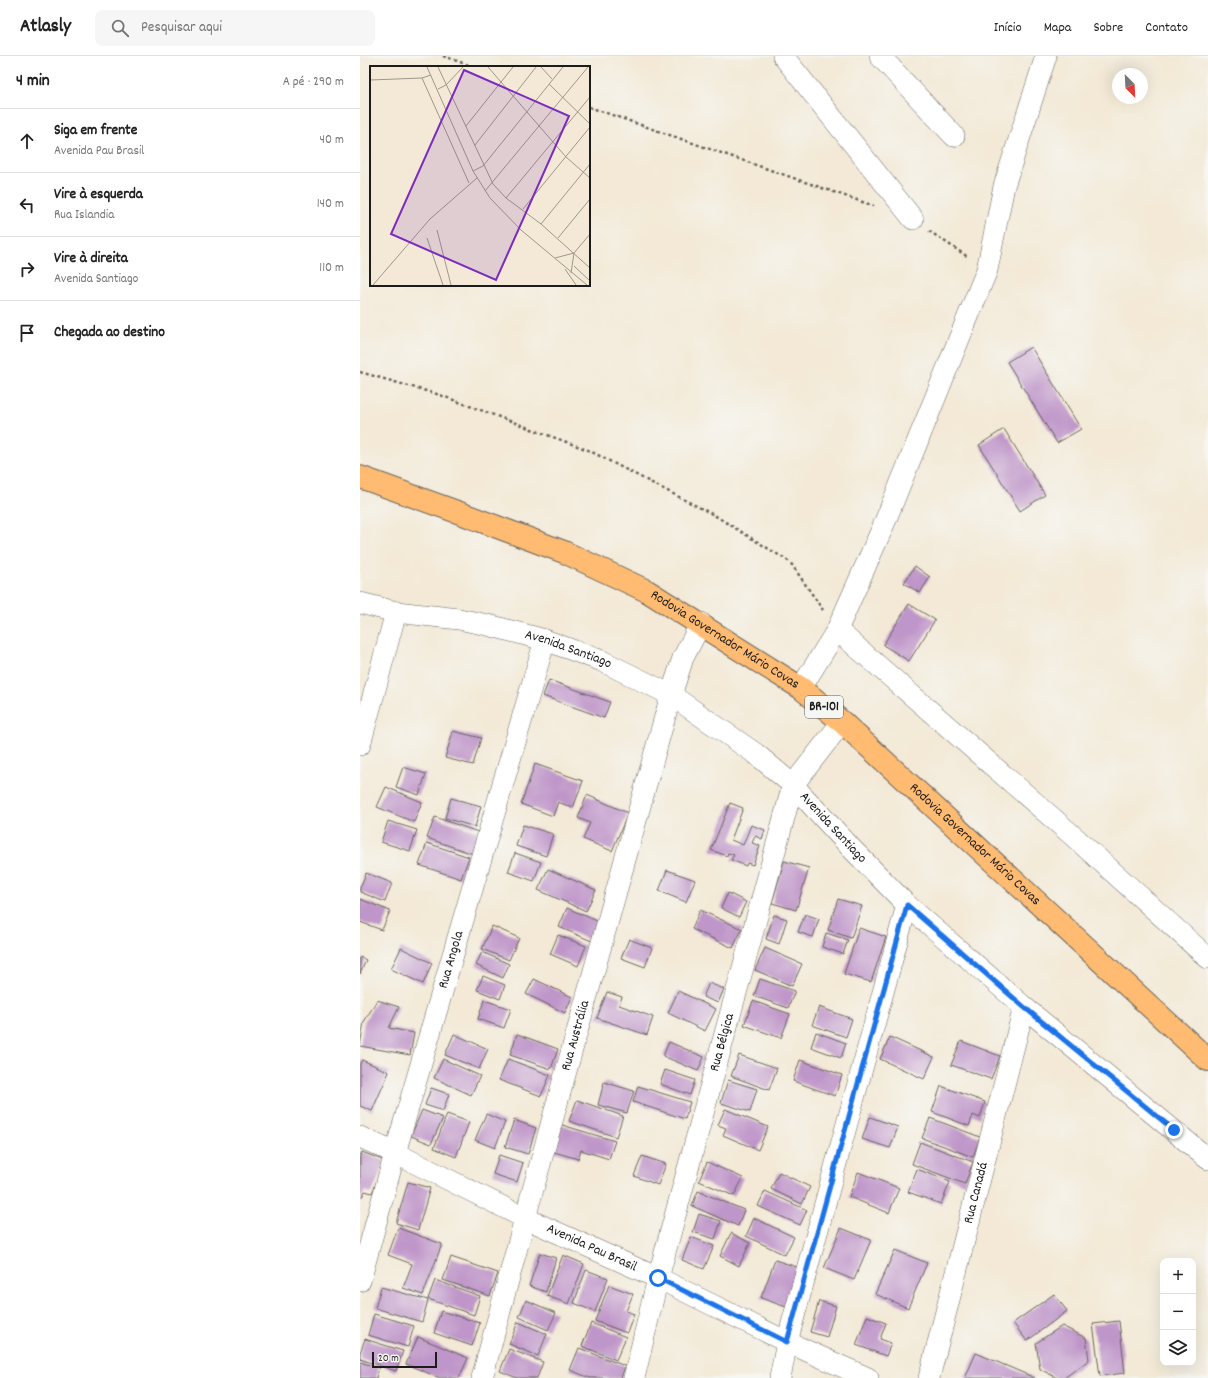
<!DOCTYPE html>
<html lang="pt">
<meta charset="utf-8">
<style>
body{margin:0;font-family:Dekko,sans-serif;background:#f6f6f6;color:#222}
.controls{position:absolute;right:12px;bottom:12px;display:grid;overflow:hidden;border-radius:8px;box-shadow:0 4px 16px #0002}
.controls button{width:36px;height:36px;display:grid;place-items:center;padding:0;border:0;border-bottom:1px solid #e0e0e0;background:#fff;color:#222;font:20px sans-serif}
.compass{position:absolute;left:752px;top:12px;width:36px;height:36px;border-radius:50%;background:#fff;box-shadow:0 4px 16px #0002;rotate:156deg}
.scale{position:absolute;left:12px;bottom:10px;width:65px;box-sizing:border-box;padding-left:4px;border:2px solid #1c1c1c;border-top:0;font-size:11px;line-height:14px;white-space:nowrap;color:#1c1c1c;-webkit-text-stroke:3px #f6f6f2;paint-order:stroke}
.stop{position:absolute;width:12px;height:12px;margin:-9px;border:3px solid #1a73e8;border-radius:50%;background:#fff}
.stop.end{background:#1a73e8;border-color:#fff;box-shadow:0 1px 4px #0008}
.list{margin:0;padding:0;list-style:none}
h2{display:flex;justify-content:space-between;align-items:center;height:52px;margin:0;padding:0 16px;font-size:17px}
h2 small{font-size:13px;font-weight:400;color:#767676}
.list li{display:grid;grid-template-columns:26px 1fr auto;gap:12px;align-items:center;box-sizing:border-box;height:64px;padding:0 16px;border-top:1px solid #e0e0e0}
.list b{display:block;font-size:15px;white-space:nowrap}
.list p{margin:0;font-size:13px;white-space:nowrap;color:#767676}
.list em{font-size:13px;font-style:normal;color:#767676}
.icon{flex:none;width:22px;height:22px;fill:none;stroke:currentColor;stroke-width:2;stroke-linecap:round;stroke-linejoin:round}
.map{position:relative;flex:none;width:848px;height:1322px;overflow:hidden}
header{display:flex;align-items:center;gap:24px;box-sizing:border-box;height:56px;padding:0 20px;background:#fff;border-bottom:1px solid #e0e0e0}
header strong{font-size:19px}
nav{display:flex;gap:22px;margin-inline-start:auto;font-size:14px}
.search{width:280px;height:36px;background:#f6f6f6;display:flex;align-items:center;gap:10px;box-sizing:border-box;padding:0 14px;border-radius:8px;color:#767676;font-size:15px}
main{display:flex}
aside{flex:1;background:#fff}
.map>svg:first-child{display:block}
</style>
<header>
<strong>Atlasly</strong>
<div class="search"><svg class="icon" aria-label="search" viewBox="0 0 24 24"><circle cx="10" cy="10" r="6"/><path d="M15 15l6 6"/></svg>Pesquisar aqui</div>
<nav><a>Início</a><a>Mapa</a><a>Sobre</a><a>Contato</a></nav>
</header>
<main>
<aside>
<h2>4 min<small>A pé · 290 m</small></h2>
<ul class="list">
<li><svg class="icon" aria-label="ahead" viewBox="0 0 24 24"><path d="M12 20V5M6 11l6-6 6 6"/></svg><div><b>Siga em frente</b><p>Avenida Pau Brasil</p></div><em>40 m</em></li>
<li><svg class="icon" aria-label="left" viewBox="0 0 24 24"><path d="M17 20v-9H6M10 6l-5 5 5 5"/></svg><div><b>Vire à esquerda</b><p>Rua Islandia</p></div><em>140 m</em></li>
<li><svg class="icon" aria-label="right" viewBox="0 0 24 24"><path d="M7 20v-9h11M14 6l5 5-5 5"/></svg><div><b>Vire à direita</b><p>Avenida Santiago</p></div><em>110 m</em></li>
<li><svg class="icon" aria-label="arrive" viewBox="0 0 24 24"><path d="M6 21V4h12l-3 4 3 4H6"/></svg><div><b>Chegada ao destino</b></div></li>
</ul>
</aside>
<div class="map">
<svg width="848" height="1322" viewBox="0 0 848 1322">
<rect width="100%" height="100%" fill="#f6f6f2"/>
<filter id="ink" filterUnits="userSpaceOnUse"><feTurbulence type="fractalNoise" baseFrequency=".025" numOctaves="2"/><feDisplacementMap in="SourceGraphic" scale="8" xChannelSelector="R" yChannelSelector="G"/><feConvolveMatrix kernelMatrix="1 2 1 2 8 2 1 2 1" color-interpolation-filters="sRGB"/></filter>
<filter id="wash" filterUnits="userSpaceOnUse"><feTurbulence type="fractalNoise" baseFrequency=".012" numOctaves="4" result="noise"/><feDisplacementMap in="SourceGraphic" scale="16" xChannelSelector="R" yChannelSelector="G"/><feGaussianBlur stdDeviation="0.9" result="paint"/><feColorMatrix in="noise" values="0 0 0 0 0 0 0 0 0 0 0 0 0 0 0 0 0 1.4 0 .05"/><feComposite in="paint" operator="in"/></filter>
<g filter="url(#wash)">
<rect width="100%" height="100%" fill="#f3e9d6"/>
<g id="blocks">
<g fill="#bf96c9">
<polygon points="671,291 721,373 697,387 647,306"/>
<polygon points="644,373 685,439 660,455 619,389"/>
<polygon points="555,510 570,521 560,537 544,527"/>
<polygon points="549,548 575,564 549,605 523,589"/>
<polygon points="189,624 250,646 244,662 183,640"/>
<polygon points="93,675 121,682 113,709 85,702"/>
<polygon points="175,708 223,725 213,752 198,746 193,760 161,748"/>
<polygon points="43,711 66,718 59,739 36,731"/>
<polygon points="26,731 62,746 54,766 17,751"/>
<polygon points="227,739 268,757 252,795 223,783 230,767 218,762"/>
<polygon points="91,742 121,750 115,771 85,762"/>
<polygon points="370,747 383,752 371,784 383,789 391,769 405,774 402,783 395,780 392,787 400,790 393,809 387,807 386,810 371,804 374,799 368,797 367,800 351,794"/>
<polygon points="75,761 124,778 116,799 67,782"/>
<polygon points="28,765 57,774 50,795 21,786"/>
<polygon points="163,769 193,778 186,800 156,790"/>
<polygon points="67,787 109,801 101,823 59,809"/>
<polygon points="155,797 181,806 174,825 148,816"/>
<polygon points="424,805 449,812 436,854 412,847"/>
<polygon points="188,813 236,834 226,855 178,834"/>
<polygon points="307,814 335,824 326,846 299,835"/>
<polygon points="6,817 32,827 25,846 0,836 0,832"/>
<polygon points="368,837 386,846 379,861 361,852"/>
<polygon points="0,843 30,855 22,874 0,866"/>
<polygon points="478,843 502,850 491,882 468,874"/>
<polygon points="207,852 242,867 234,886 199,871"/>
<polygon points="340,854 382,873 373,892 332,873"/>
<polygon points="445,858 459,863 453,881 438,876"/>
<polygon points="414,859 427,863 419,888 406,883"/>
<polygon points="132,870 159,882 149,904 122,893"/>
<polygon points="499,872 526,881 511,926 484,918"/>
<polygon points="466,877 488,884 483,898 462,891"/>
<polygon points="198,879 226,890 218,910 190,898"/>
<polygon points="269,883 292,892 285,911 261,902"/>
<polygon points="41,892 72,907 63,928 31,913"/>
<polygon points="405,892 442,908 432,930 395,914"/>
<polygon points="122,896 149,908 143,922 116,909"/>
<polygon points="0,901 6,904 0,918"/>
<polygon points="123,920 145,929 140,943 117,934"/>
<polygon points="174,923 212,941 205,957 166,938"/>
<polygon points="400,923 435,935 428,952 394,940"/>
<polygon points="349,927 364,933 358,947 343,941"/>
<polygon points="318,935 356,953 345,975 308,957"/>
<polygon points="247,936 262,941 259,949 293,961 287,979 237,962"/>
<polygon points="17,944 39,951 29,972 54,977 50,999 0,990 4,966"/>
<polygon points="124,944 151,953 144,972 118,963"/>
<polygon points="393,945 430,958 421,982 384,969"/>
<polygon points="459,951 492,963 486,981 452,969"/>
<polygon points="456,976 486,987 481,1002 451,991"/>
<polygon points="94,978 128,993 119,1013 85,999"/>
<polygon points="157,978 198,993 191,1013 150,999"/>
<polygon points="530,981 574,1001 564,1023 520,1003"/>
<polygon points="601,985 640,1000 631,1023 591,1009"/>
<polygon points="309,986 344,1001 338,1015 303,1000"/>
<polygon points="379,999 417,1012 409,1034 371,1020"/>
<polygon points="83,1003 120,1020 111,1039 74,1022"/>
<polygon points="148,1003 190,1019 181,1040 139,1024"/>
<polygon points="2,1004 29,1016 12,1055 0,1050 0,1008"/>
<polygon points="440,1004 482,1019 475,1040 433,1025"/>
<polygon points="305,1014 335,1024 330,1039 300,1028"/>
<polygon points="368,1024 397,1033 390,1056 361,1047"/>
<polygon points="244,1026 274,1035 267,1057 238,1049"/>
<polygon points="278,1030 330,1046 325,1063 273,1046"/>
<polygon points="581,1030 625,1046 620,1062 613,1059 609,1070 572,1056"/>
<polygon points="71,1032 89,1038 83,1055 65,1049"/>
<polygon points="217,1044 263,1060 256,1081 209,1065"/>
<polygon points="365,1053 408,1071 398,1094 363,1079 366,1072 358,1069"/>
<polygon points="62,1054 83,1062 71,1088 51,1080"/>
<polygon points="87,1058 109,1066 96,1101 74,1092"/>
<polygon points="126,1058 145,1066 135,1092 115,1084"/>
<polygon points="510,1061 538,1071 530,1092 502,1083"/>
<polygon points="570,1062 620,1081 613,1101 562,1082"/>
<polygon points="154,1064 176,1072 168,1098 145,1091"/>
<polygon points="199,1068 255,1085 249,1103 221,1094 218,1103 191,1095"/>
<polygon points="560,1086 613,1106 605,1128 552,1108"/>
<polygon points="2,1096 25,1105 12,1137 5,1135 2,1141 0,1140 0,1100"/>
<polygon points="139,1099 163,1107 157,1126 133,1118"/>
<polygon points="282,1100 306,1108 298,1129 274,1120"/>
<polygon points="347,1106 383,1122 374,1140 339,1125"/>
<polygon points="557,1113 590,1126 581,1148 548,1136"/>
<polygon points="419,1116 450,1131 442,1148 411,1133"/>
<polygon points="498,1116 539,1132 529,1157 489,1141"/>
<polygon points="48,1126 70,1132 58,1174 36,1167"/>
<polygon points="338,1135 384,1154 378,1170 332,1150"/>
<polygon points="405,1135 447,1154 440,1169 398,1150"/>
<polygon points="339,1158 361,1165 355,1183 333,1176"/>
<polygon points="394,1162 434,1181 425,1199 386,1180"/>
<polygon points="38,1172 82,1188 63,1239 43,1232 52,1208 28,1199"/>
<polygon points="481,1172 511,1184 494,1224 464,1212"/>
<polygon points="371,1177 390,1187 379,1210 360,1200"/>
<polygon points="331,1181 354,1190 344,1213 322,1204"/>
<polygon points="535,1194 567,1207 548,1252 515,1238"/>
<polygon points="180,1197 196,1202 186,1236 169,1230"/>
<polygon points="203,1199 224,1208 209,1248 187,1240"/>
<polygon points="91,1201 138,1217 130,1240 83,1224"/>
<polygon points="415,1204 440,1212 426,1251 401,1242"/>
<polygon points="226,1214 248,1222 235,1256 214,1247"/>
<polygon points="75,1224 120,1240 114,1259 68,1243"/>
<polygon points="249,1229 273,1238 266,1255 274,1258 267,1277 235,1265"/>
<polygon points="21,1231 68,1244 62,1266 15,1252"/>
<polygon points="694,1238 707,1255 667,1285 653,1267"/>
<polygon points="166,1244 196,1257 188,1274 159,1261"/>
<polygon points="459,1245 476,1250 467,1281 450,1276"/>
<polygon points="81,1255 120,1267 112,1290 74,1277"/>
<polygon points="14,1258 54,1270 48,1291 8,1279"/>
<polygon points="507,1260 526,1267 520,1283 531,1287 526,1300 496,1289"/>
<polygon points="759,1265 765,1317 740,1320 733,1268"/>
<polygon points="158,1266 187,1278 178,1300 149,1288"/>
<polygon points="231,1267 266,1281 256,1304 222,1290"/>
<polygon points="702,1270 726,1282 729,1304 704,1322 697,1322 680,1313 676,1287"/>
<polygon points="58,1281 108,1302 99,1322 80,1322 46,1308"/>
<polygon points="5,1283 43,1295 36,1315 0,1303 0,1297"/>
<polygon points="219,1292 265,1310 261,1322 230,1322 210,1314"/>
<polygon points="149,1293 183,1306 177,1322 157,1322 140,1315"/>
<polygon points="616,1297 675,1322 605,1322"/>
<polygon points="0,1306 19,1312 16,1322 0,1322"/>
</g>
</g>
</g>
<g filter="url(#ink)">
<use href="#blocks" fill-opacity="0" stroke="#67645d" stroke-width="1"/>
<g fill="none" stroke-linecap="round" stroke-linejoin="round">
<defs>
<g id="minor">
<polyline points="423,0 553,163"/>
<polyline points="520,0 594,80"/>
<path id="s1" d="M0 547 36 556 99 563 132 570 185 584 242 605 311 639 396 698 433 729 493 794 547 849 664 951 848 1103"/>
<polyline points="477,574 712,779 848,902"/>
<polyline points="441,632 477,574 522,473 627,214 644,130 686,0"/>
<polyline points="0,689 36,556"/>
<path id="s2" d="M0 1081 35 1097 165 1162 298 1222 427 1286 508 1322"/>
<path id="s3" d="M0 1225 35 1097 185 584"/>
<path id="s4" d="M122 1322 165 1162 311 639 323 602 341 567"/>
<path id="s5" d="M274 1322 298 1222 433 729 482 666"/>
<polyline points="420,1322 427,1286 547,849"/>
<path id="s6" d="M569 1322 664 951"/>
</g>
<g id="highway">
<path id="s7" d="M0 421 100 457 204 496 287 535 417 617 441 632 482 666 848 1004"/>
</g>
</defs>
<use href="#minor" stroke="#67645d" stroke-width="22"/>
<use href="#highway" stroke="#67645d" stroke-width="24"/>
<g stroke="#67645d" stroke-width="2.5" stroke-dasharray="3 3" stroke-linecap="butt">
<polyline points="83,0 114,11"/>
<polyline points="229,51 514,150"/>
<polyline points="569,175 608,201"/>
<polyline points="0,316 80,339 228,394 354,459 430,506 463,554"/>
</g>
<use href="#minor" stroke="#fff" stroke-width="21"/>
<use href="#highway" stroke="#febb71" stroke-width="22"/>
</g>
</g>
<g fill="none" stroke-linecap="round" stroke-linejoin="round" filter="url(#ink)">
<polyline stroke="#1a73e8" stroke-width="5" points="298,1222 427,1286 547,849 664,951 814,1074"/>
</g>
<g text-anchor="middle" dominant-baseline="central" stroke-width="3" stroke-linejoin="round" paint-order="stroke">
<rect fill="#f6f6f2" stroke="#5d5d5c" stroke-width="1" x="445" y="640" width="38" height="22" rx="3"/>
<g font-size="13" font-weight="bold" fill="#1c1c1c">
<text x="464" y="651">BR-101</text>
</g>
<g font-size="14" fill="#1c1c1c" stroke="#f6f6f2">
<text stroke="none"><textPath href="#s7" startOffset="401">Rodovia Governador Mário Covas</textPath></text>
<text stroke="none"><textPath href="#s1" startOffset="214">Avenida Santiago</textPath></text>
<text stroke="none"><textPath href="#s1" startOffset="537">Avenida Santiago</textPath></text>
<text stroke="none"><textPath href="#s7" startOffset="725">Rodovia Governador Mário Covas</textPath></text>
<text stroke="none"><textPath href="#s3" startOffset="334">Rua Angola</textPath></text>
<text stroke="none"><textPath href="#s4" startOffset="355">Rua Austrália</textPath></text>
<text stroke="none"><textPath href="#s5" startOffset="347">Rua Bélgica</textPath></text>
<text stroke="none"><textPath href="#s6" startOffset="191">Rua Canadá</textPath></text>
<text stroke="none"><textPath href="#s2" startOffset="257">Avenida Pau Brasil</textPath></text>
</g>
</g>
<g transform="translate(10 10)">
<rect width="220" height="220" fill="#f3e9d6"/>
<path fill="none" stroke="#9d978c" stroke-width="1" d="M57 1 103 105 120 132 151 164 217 219M68 1 123 118 136 132 171 158 220 202M118 1 196 91 220 112M171 1 182 13M52 12 99 117M0 14 52 12 61 9M179 18 220 58M68 23 76 19 93 1M96 60 143 1M105 79 166 1M103 105 113 100 193 1M115 125 218 1M136 132 220 31M153 143 220 61M171 158 220 98M67 164 81 219M57 172 73 219M188 172 220 133M204 187 220 168M185 192 204 187M204 200 220 215M195 203 206 219M201 207 204 187M3 219 60 153 107 112"/>
<path fill="#7b2cbf" fill-opacity="0.15" stroke="#7b2cbf" stroke-width="2" d="M94 4 199 50 126 214 21 168Z"/>
<rect width="220" height="220" fill="none" stroke="#1c1c1c" stroke-width="2"/>
</g>
</svg>
<div class="controls">
<button>+</button>
<button>−</button>
<button><svg class="icon" aria-label="layers" viewBox="0 0 24 24"><path d="M12 4l9 5-9 5-9-5zM3 14l9 5 9-5"/></svg></button>
</div>
<svg class="compass" viewBox="-18 -18 36 36"><path d="M0-13l5 13h-10z" fill="#e53935"/><path d="M0 13l5-13h-10z" fill="#767676"/></svg>
<div class="scale">20 m</div>
<div class="stop" style="left:298px;top:1222px"></div>
<div class="stop end" style="left:814px;top:1074px"></div>
</div>
</main>
